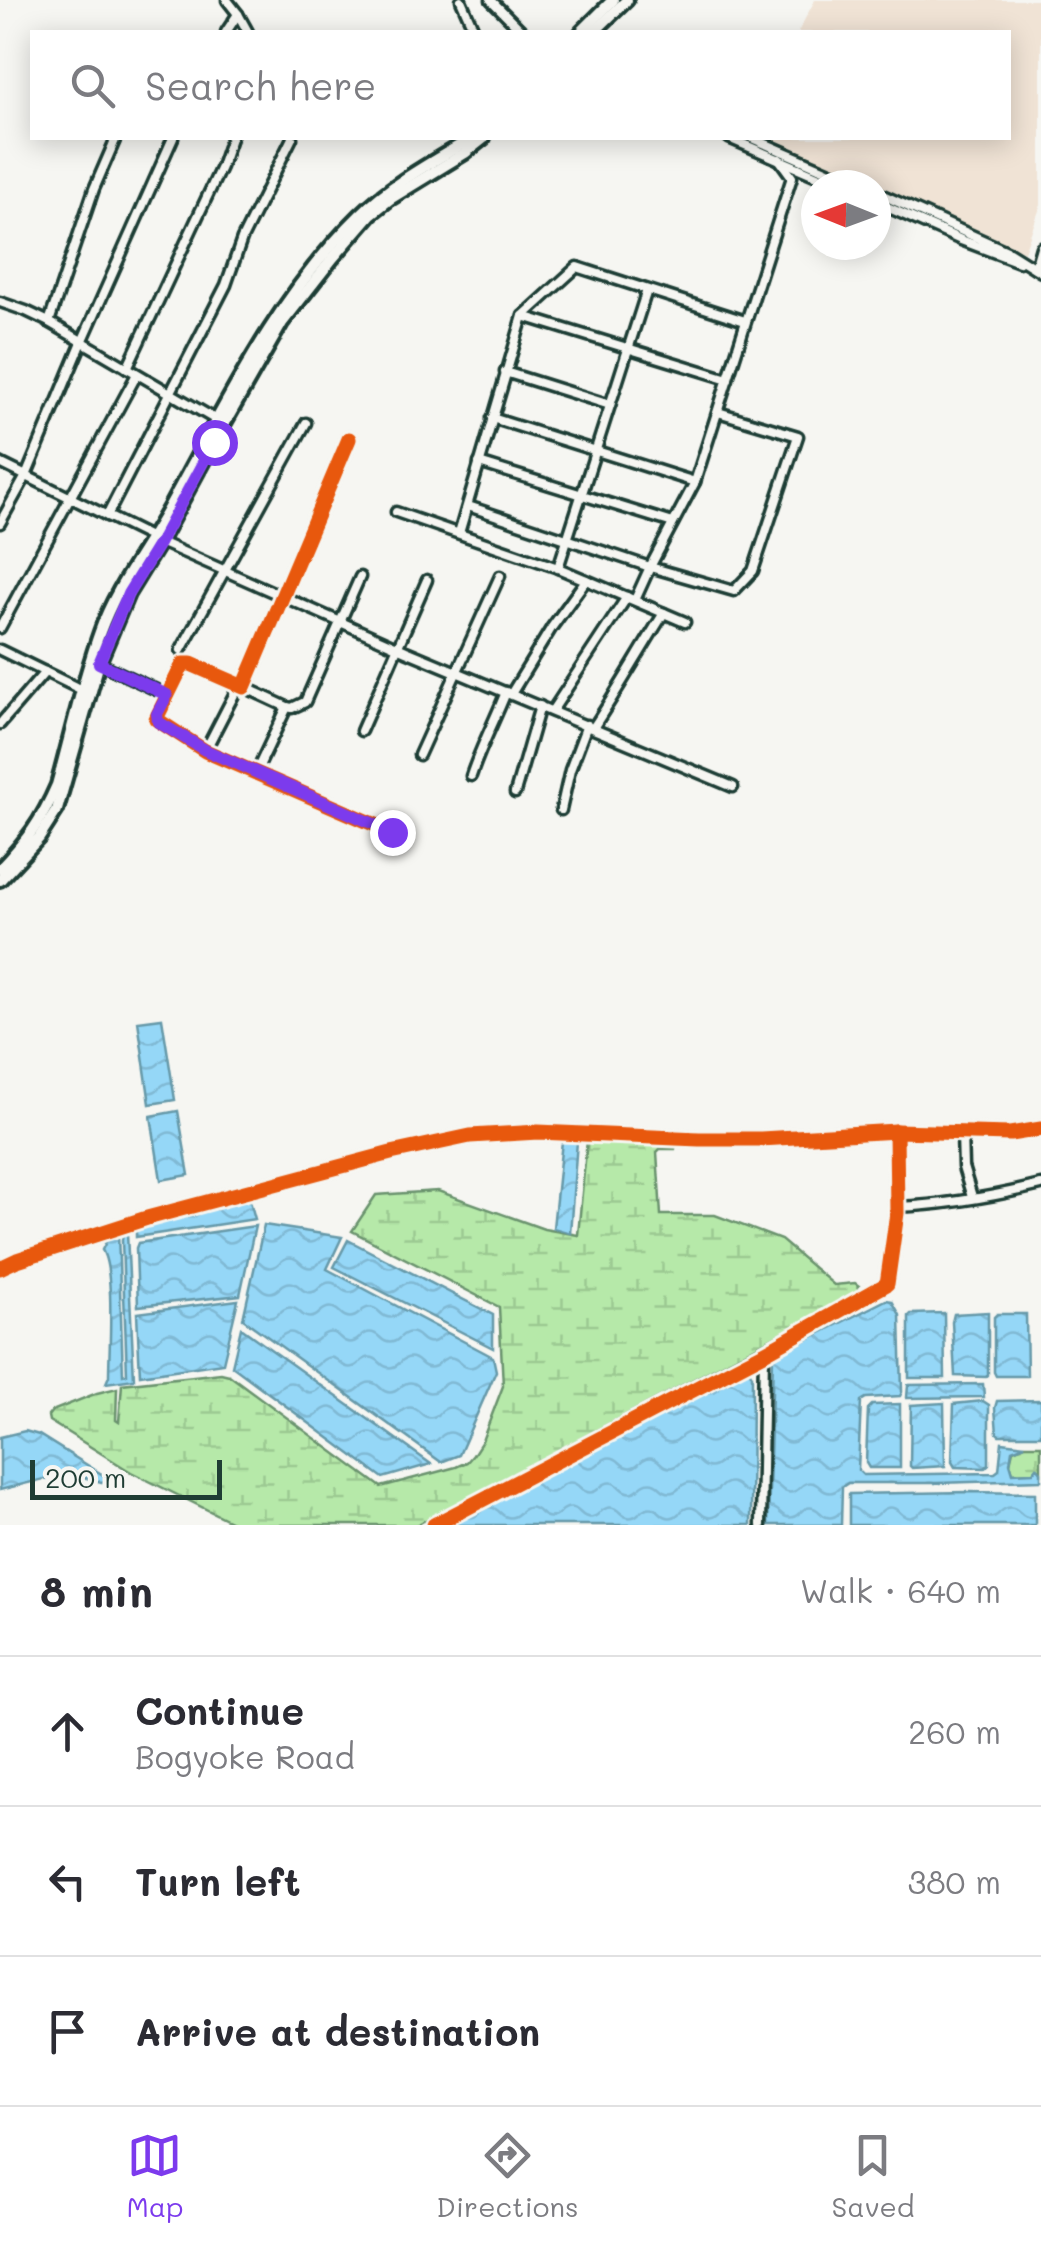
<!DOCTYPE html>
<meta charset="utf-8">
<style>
body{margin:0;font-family:Mali,sans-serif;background:#f7f7f7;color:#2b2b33}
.compass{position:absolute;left:801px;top:170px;width:90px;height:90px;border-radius:50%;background:#fff;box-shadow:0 5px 25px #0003;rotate:271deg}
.scale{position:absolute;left:30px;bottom:25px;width:192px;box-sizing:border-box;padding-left:10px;border:5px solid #1f3d34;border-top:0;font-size:28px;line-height:35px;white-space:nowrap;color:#1f3d34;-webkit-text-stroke:8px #f6f6f2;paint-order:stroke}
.stop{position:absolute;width:30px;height:30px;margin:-22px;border:8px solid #7c3aed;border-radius:50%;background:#fff}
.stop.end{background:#7c3aed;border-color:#fff;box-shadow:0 2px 10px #0008}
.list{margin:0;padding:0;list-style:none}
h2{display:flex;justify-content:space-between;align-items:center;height:130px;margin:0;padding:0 40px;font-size:42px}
h2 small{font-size:32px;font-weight:400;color:#7c7c81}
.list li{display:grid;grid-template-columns:65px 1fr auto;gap:30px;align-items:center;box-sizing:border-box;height:150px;padding:0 40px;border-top:2px solid #e1e1e2}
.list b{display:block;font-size:38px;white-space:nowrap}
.list p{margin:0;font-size:32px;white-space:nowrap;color:#7c7c81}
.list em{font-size:32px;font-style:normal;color:#7c7c81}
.icon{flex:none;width:55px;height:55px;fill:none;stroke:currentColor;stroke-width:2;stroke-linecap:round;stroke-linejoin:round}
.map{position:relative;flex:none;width:1041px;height:1525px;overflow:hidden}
.search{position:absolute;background:#fff;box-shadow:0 5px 25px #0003;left:30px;right:30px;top:30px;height:110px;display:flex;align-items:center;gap:25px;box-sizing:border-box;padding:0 35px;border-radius:0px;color:#7c7c81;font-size:38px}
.sheet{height:580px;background:#fff}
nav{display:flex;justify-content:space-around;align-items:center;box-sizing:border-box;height:140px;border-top:2px solid #e1e1e2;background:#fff;font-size:28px;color:#7c7c81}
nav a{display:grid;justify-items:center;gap:5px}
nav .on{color:#7c3aed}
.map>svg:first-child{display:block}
</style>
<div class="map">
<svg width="1041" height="1525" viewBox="0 0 1041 1525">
<defs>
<pattern id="wetland-marsh" width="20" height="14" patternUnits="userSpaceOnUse" patternTransform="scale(2.5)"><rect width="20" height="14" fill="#b6e9a9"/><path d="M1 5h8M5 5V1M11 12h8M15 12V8" fill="none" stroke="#9cc992"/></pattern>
<pattern id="water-waves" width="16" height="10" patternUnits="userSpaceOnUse" patternTransform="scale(2.5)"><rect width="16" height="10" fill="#95d7f7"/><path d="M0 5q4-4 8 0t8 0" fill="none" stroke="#80b9d4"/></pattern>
</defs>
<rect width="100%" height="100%" fill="#f6f6f2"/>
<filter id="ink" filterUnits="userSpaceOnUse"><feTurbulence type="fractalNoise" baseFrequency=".01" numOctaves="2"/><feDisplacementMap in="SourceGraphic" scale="20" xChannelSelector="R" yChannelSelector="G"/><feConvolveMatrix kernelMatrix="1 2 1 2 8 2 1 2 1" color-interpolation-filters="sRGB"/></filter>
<g filter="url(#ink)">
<polygon fill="#f0e3d5" points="815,0 1041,0 1041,205 1024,252 766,138 1008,138 1008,32 798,32"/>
<g fill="url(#wetland-marsh)" stroke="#6a936e" stroke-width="2.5">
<polygon points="587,1140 676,1144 675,1149 660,1149 657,1152 661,1215 715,1215 781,1240 834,1285 855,1283 859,1286 857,1293 416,1525 238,1525 131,1472 49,1421 48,1416 52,1411 97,1393 117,1388 116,1420 119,1422 122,1384 221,1373 229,1375 381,1487 456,1467 467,1462 473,1455 482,1441 503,1386 499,1307 352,1231 376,1195 438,1191 544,1229 578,1235"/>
<polygon points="1025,1445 1041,1445 1041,1472 1037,1468 1034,1472 1013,1473 1010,1463 1013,1450"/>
</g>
<g fill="url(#water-waves)" stroke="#6699a9" stroke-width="2.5">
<polygon points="162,1018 175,1100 150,1104 138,1021"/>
<polygon points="178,1111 189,1175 161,1180 151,1116"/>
<polygon points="562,1141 577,1141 570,1233 553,1228"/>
<polygon points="243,1201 250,1201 255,1219 136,1237 136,1228 172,1218 173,1214 177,1216"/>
<polygon points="264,1225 342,1237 327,1269 493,1357 496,1371 459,1455 441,1462 243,1319"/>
<polygon points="255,1226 240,1295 138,1306 136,1248 138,1243"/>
<path d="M118 1233 123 1375 127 1374 122 1240 123 1234 127 1233 134 1379 106 1383 109 1376C109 1348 115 1271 102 1250L109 1236Z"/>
<polygon points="348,1240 493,1315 493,1348 334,1267"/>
<polygon points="238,1300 223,1363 140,1375 137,1313"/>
<polygon points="886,1300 892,1301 900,1315 902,1392 900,1396 866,1398 861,1401 858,1470 863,1475 995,1473 999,1470 1002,1442 1025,1445 1012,1450 1010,1463 1013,1473 1033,1472 1037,1467 1041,1472 1041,1480 937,1483 848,1483 842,1487 841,1525 768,1525 773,1357"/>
<polygon points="988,1312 988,1375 986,1377 955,1376 952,1322 954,1314"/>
<polygon points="944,1313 945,1378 909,1378 909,1316 911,1314"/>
<polygon points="997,1314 1026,1314 1027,1376 996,1376 994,1372 994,1317"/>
<polygon points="241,1328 431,1464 383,1478 232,1366"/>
<polygon points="744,1370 749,1370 752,1375 751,1525 440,1525"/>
<polygon points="983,1384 984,1397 907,1398 908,1385"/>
<polygon points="1041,1400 1041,1435 999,1435 997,1433 995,1408 997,1401"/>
<polygon points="983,1401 989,1405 989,1464 985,1468 955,1467 952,1462 954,1404"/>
<polygon points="944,1403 945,1466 912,1468 910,1466 911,1405"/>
<polygon points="900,1404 900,1468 869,1468 866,1463 868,1409 872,1405"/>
<polygon points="25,1431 39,1435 124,1488 68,1473 0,1490 0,1437"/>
<polygon points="969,1492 1035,1493 1035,1525 849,1525 849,1494"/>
</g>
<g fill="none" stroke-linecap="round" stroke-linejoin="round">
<defs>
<g id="minor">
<polyline points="227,0 238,14 248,32"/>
<polyline points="461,0 475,32"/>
<polyline points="491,0 523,32"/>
<polyline points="226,32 238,14"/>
<polyline points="116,138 94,189 49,322 218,421"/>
<polyline points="729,138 838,185"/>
<polyline points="752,138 860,185"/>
<polyline points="876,192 1009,252 1041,272"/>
<polyline points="876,202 961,240 1019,262"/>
<polyline points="1035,268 1041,247"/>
<polyline points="0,302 26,311 49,322"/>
<polyline points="523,316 728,379"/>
<polyline points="127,368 221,167 231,138"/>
<polyline points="505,372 610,405"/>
<polyline points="492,418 695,482"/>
<polyline points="349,439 244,687 191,664 183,664 156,719 205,751 392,832"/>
<polyline points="0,463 152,538"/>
<polyline points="479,463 673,523"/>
<polyline points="468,506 650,567 734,591 753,571 798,436 718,412"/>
<polyline points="396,512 558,568 685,622"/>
<polyline points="107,516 226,285 242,239 292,138"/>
<polyline points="0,523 26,476 82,342 173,138"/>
<polyline points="459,533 523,316 577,267 745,321"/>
<polyline points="160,542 406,651 733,787"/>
<polyline points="558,568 647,290"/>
<polyline points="635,600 650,567 695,482 792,177 779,159"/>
<polyline points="0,628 137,374"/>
<polyline points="0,650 86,692"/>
<polyline points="181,650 306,423"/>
<polyline points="99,663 167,695"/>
<polyline points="244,687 287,707 292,708 305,702 360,577"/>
<polyline points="511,694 552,627 586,580"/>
<polyline points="552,711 627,597"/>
<polyline points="0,724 45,672"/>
<path d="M593 728C618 690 640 651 664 613"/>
<polyline points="361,731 427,580"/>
<polyline points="205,751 239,685"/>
<polyline points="419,755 500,576"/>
<polyline points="260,764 287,707"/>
<path d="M471 776C481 746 495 720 506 692"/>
<polyline points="515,793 540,706"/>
<polyline points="561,810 570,770 587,725"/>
<polyline points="962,1134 963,1167 972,1197"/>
<path d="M897 1207C943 1205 996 1196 1041 1185"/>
<polyline points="0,1268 17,1260 147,1218 391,1153 470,1136 538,1132 699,1139 761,1139 896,1131 1010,1134 1041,1129"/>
<polyline points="434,1525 764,1353 887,1284 897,1213 896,1131"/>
<polyline points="761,1525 764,1353"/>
</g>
<g id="major">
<polyline points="581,32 613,0"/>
<polyline points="594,32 627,0"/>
<path d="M0 869C27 840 41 822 57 785 71 735 82 682 100 632 115 589 144 552 166 513 223 410 275 298 360 215 392 183 434 161 472 138"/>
<polyline points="0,880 39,838 57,810 99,663 128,594 160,542 214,442 282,323 333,258 371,214 390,199 465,153 484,138"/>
</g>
</defs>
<use href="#minor" stroke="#1f3d34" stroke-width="15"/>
<use href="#major" stroke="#1f3d34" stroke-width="18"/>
<use href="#minor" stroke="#f6f6f2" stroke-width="8"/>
<use href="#major" stroke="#f6f6f2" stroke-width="10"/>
<defs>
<g id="cycleway">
<polyline points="349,439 244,687 191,664 183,664 156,719 205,751 392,832"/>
<polyline points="0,1268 17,1260 147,1218 391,1153 470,1136 538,1132 699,1139 761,1139 896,1131 1010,1134 1041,1129"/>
<polyline points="434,1525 764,1353 887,1284 897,1213 896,1131"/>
</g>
</defs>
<use href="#cycleway" stroke="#f6f6f2" stroke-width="21"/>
<use href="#cycleway" stroke="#e8590c" stroke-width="15"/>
</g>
</g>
<g fill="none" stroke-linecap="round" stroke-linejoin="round" filter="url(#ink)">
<polyline stroke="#7c3aed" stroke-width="12" points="214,442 160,542 128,594 99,663 167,695 157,714 158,722 205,750 392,832"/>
</g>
</svg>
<svg class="compass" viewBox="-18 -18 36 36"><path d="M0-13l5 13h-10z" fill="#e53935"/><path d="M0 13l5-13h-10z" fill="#7c7c81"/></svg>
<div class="scale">200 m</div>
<div class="stop" style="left:214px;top:442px"></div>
<div class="stop end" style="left:392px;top:832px"></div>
<div class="search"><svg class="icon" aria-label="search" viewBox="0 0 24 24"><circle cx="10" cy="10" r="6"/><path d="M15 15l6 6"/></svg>Search here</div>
</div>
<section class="sheet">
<h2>8 min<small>Walk · 640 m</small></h2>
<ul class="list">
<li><svg class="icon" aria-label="ahead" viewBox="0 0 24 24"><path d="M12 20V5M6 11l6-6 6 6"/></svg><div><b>Continue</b><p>Bogyoke Road</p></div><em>260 m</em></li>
<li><svg class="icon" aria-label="left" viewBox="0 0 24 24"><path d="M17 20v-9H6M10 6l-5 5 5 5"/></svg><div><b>Turn left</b></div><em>380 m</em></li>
<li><svg class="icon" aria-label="arrive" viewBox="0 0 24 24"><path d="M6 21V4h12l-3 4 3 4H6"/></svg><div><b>Arrive at destination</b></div></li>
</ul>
</section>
<nav>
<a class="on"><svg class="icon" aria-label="map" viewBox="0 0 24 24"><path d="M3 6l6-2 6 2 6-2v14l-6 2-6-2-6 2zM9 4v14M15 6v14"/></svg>Map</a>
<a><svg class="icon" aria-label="directions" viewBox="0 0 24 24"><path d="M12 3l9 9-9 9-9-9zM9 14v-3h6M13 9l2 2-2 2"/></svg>Directions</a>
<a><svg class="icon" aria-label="saved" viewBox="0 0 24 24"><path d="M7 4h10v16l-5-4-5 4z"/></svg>Saved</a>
</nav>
